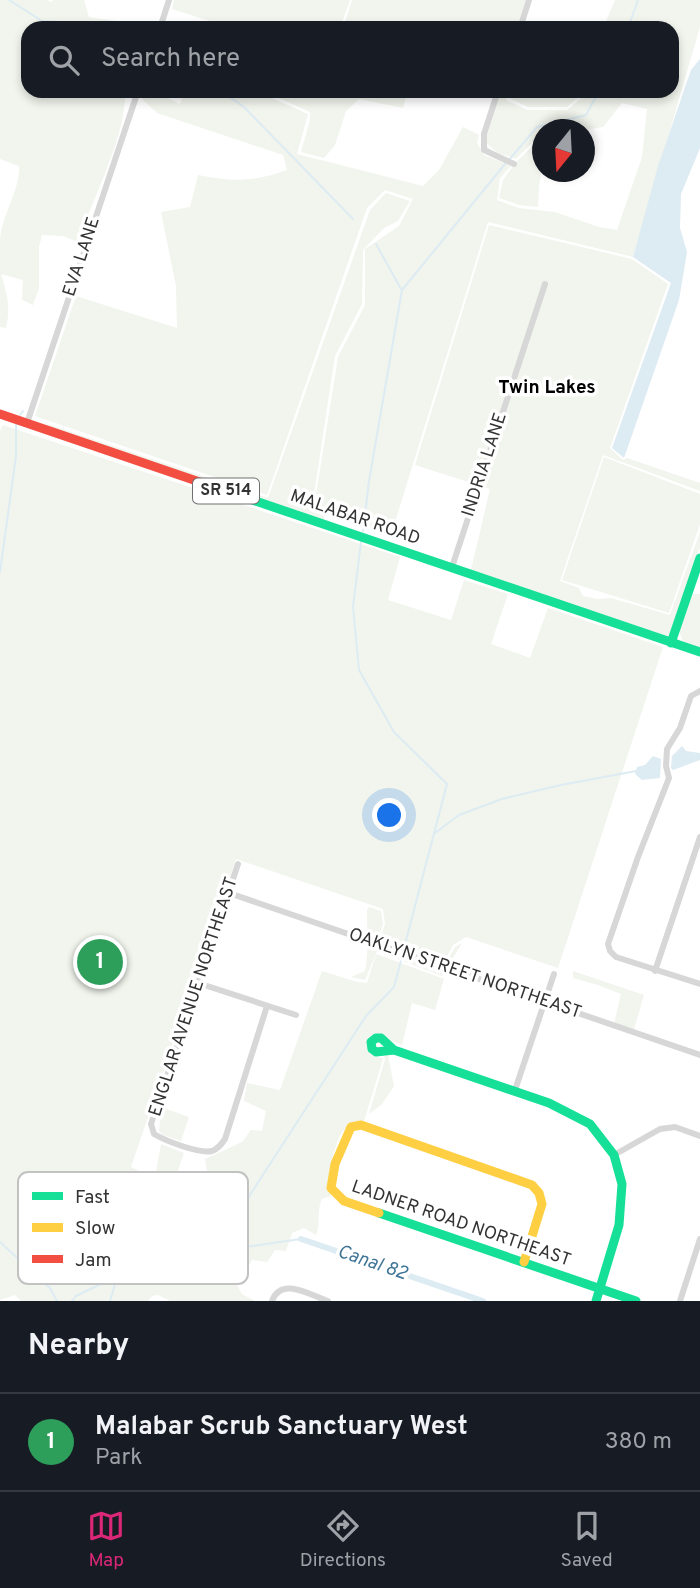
<!DOCTYPE html>
<style>
body{margin:0;font-family:Overpass,sans-serif;background:#20242c;color:#f1f3f6}
.compass{position:absolute;left:532px;top:119px;width:63px;height:63px;border-radius:50%;background:#171b24;box-shadow:0 4px 10px #0003;rotate:198deg}
.you{position:absolute;left:390px;top:816px;width:24px;height:24px;margin:-18px;border:5px solid #fff;border-radius:50%;background:#1a73e8;box-shadow:0 0 0 10px #1a73e833}
.badge{display:grid;place-items:center;width:46px;height:46px;border-radius:50%;background:#db2777;color:#fff;font-size:23px;font-weight:700}
.pin{position:absolute;translate:-50% -50%;border:4px solid #fff;box-shadow:0 2px 7px #0006}
.list{margin:0;padding:0;list-style:none}
h2{display:flex;justify-content:space-between;align-items:center;height:91px;margin:0;padding:0 28px;font-size:30px}
h2 small{font-size:23px;font-weight:400;color:#9ea1a6}
.list li{display:grid;grid-template-columns:46px 1fr auto;gap:21px;align-items:center;box-sizing:border-box;height:98px;padding:0 28px;border-top:2px solid #363941}
.list b{display:block;font-size:26px;white-space:nowrap}
.list p{margin:0;font-size:23px;white-space:nowrap;color:#9ea1a6}
.list em{font-size:23px;font-style:normal;color:#9ea1a6}
.icon{flex:none;width:38px;height:38px;fill:none;stroke:currentColor;stroke-width:2;stroke-linecap:round;stroke-linejoin:round}
.map{position:relative;flex:none;width:700px;height:1301px;overflow:hidden}
.search{position:absolute;background:#171b24;box-shadow:0 4px 10px #0003;left:21px;right:21px;top:21px;height:77px;display:flex;align-items:center;gap:18px;box-sizing:border-box;padding:0 24px;border-radius:21px;color:#9ea1a6;font-size:26px}
.sheet{height:189px;background:#171b24}
nav{display:flex;justify-content:space-around;align-items:center;box-sizing:border-box;height:98px;border-top:2px solid #363941;background:#171b24;font-size:19px;color:#9ea1a6}
nav a{display:grid;justify-items:center;gap:4px}
nav .on{color:#db2777}
.map>svg:first-child{display:block}
</style>
<div class="map">
<svg width="700" height="1301" viewBox="0 0 700 1301">
<rect width="100%" height="100%" fill="#fff"/>
<g fill="#f1f5ed">
<path d="M0 0H48L50 2 54 0H84L89 17C104 20 119 19 131 27L146 23 151 24V28H28V91H104L125 97C124 140 92 200 78 242L63 236 42 235 39 247V288L33 305 22 300 23 280 1 274C7 294 11 307 6 328L0 327C0 299 0 268 0 240 2 214 20 191 19 166L0 159Z"/>
<polygon points="174,0 350,0 340,28 231,28 172,9"/>
<polygon points="352,0 526,0 516,28 448,28 430,22 428,28 343,28"/>
<path d="M615 0H700V27L633 257 488 222 391 535 314 507 338 357 365 305V249L399 226 413 199 385 190 367 208 267 495 35 416 76 296 177 328 176 286 161 212 190 207 198 175C233 182 253 182 287 170L283 155 157 113 142 99 144 91H159V94L180 104 185 91H256L308 114 297 154 423 186 439 170 463 127 479 135 477 143 484 155 511 166 500 178 497 200 519 208 555 212 599 227 617 230 642 157 647 109 622 103 603 127 585 130H542V137H538L516 159 498 153 485 142 501 91H507L506 100 527 110H567L590 91H672V28H603Z"/>
<polygon points="263,91 408,91 403,108 359,99 346,111 335,145 324,158 301,152 310,120 310,112"/>
<polygon points="586,91 567,107 528,107 509,98 510,92"/>
<path d="M482 134C485 152 501 157 516 162L539 140H542V170L539 185 538 207 519 205 499 198 503 180 514 165C499 159 478 155 482 134Z"/>
<polygon points="386,193 410,201 398,221 384,228 363,250 362,304 335,356 312,507 313,510 325,514 324,521 60,431 42,422 268,498 370,210"/>
<polygon points="489,225 632,259 668,284 610,448 623,460 627,458 700,483 700,491 603,455 560,581 579,588 583,596 597,599 611,598 670,615 700,532 700,548 669,639 471,570 490,489 415,465"/>
<path d="M3 425 400 557 388 600 451 620 464 580 508 594 491 644 530 658 548 608 663 647 558 968 466 937 453 945 443 964 380 940 385 924 383 909 236 859 131 1167 155 1178 161 1144 184 1153 176 1176 178 1184 199 1194 206 1193 202 1185V1176L207 1172 205 1159 242 1142 251 1130 262 1131 266 1111 244 1101 247 1083 280 1090 322 971 357 982 367 983 376 954 444 979 435 1010 412 1003 402 1045 377 1035 371 1036 366 1044 370 1054 383 1059 364 1121C341 1126 340 1134 333 1155L335 1156 331 1196 322 1199C316 1212 321 1223 316 1235L304 1228 292 1233 286 1251 275 1250 267 1262 252 1260 237 1285 242 1294 255 1301H170L158 1295 152 1296 148 1301H21L15 1295 0 1300V431Z"/>
<polygon points="604,457 700,494 700,524 669,613 562,580"/>
<polygon points="693,594 700,594 700,648 683,641 679,631"/>
<path d="M369 907 381 911 383 924 377 941 445 965 455 947 467 940 462 943 442 976 377 951 365 980 351 977 365 971C369 950 367 931 367 910Z"/>
<polygon points="573,971 644,995 634,1029 614,1024 621,994 598,985 573,978"/>
<polygon points="388,1055 394,1086 382,1104 369,1114 385,1059 384,1056"/>
<polygon points="161,1107 189,1117 181,1141 163,1135 159,1131"/>
</g>
<g fill="#ddebf3">
<polygon points="700,59 700,148 681,194 680,228 687,252 679,300 624,458 612,448 671,283 633,257 658,166 691,70"/>
<polygon points="682,746 686,751 700,753 700,760 673,770 671,768 672,756"/>
<polygon points="653,756 661,759 660,778 642,780 635,774 637,767 645,765"/>
</g>
<g fill="none" stroke-linecap="round" stroke-linejoin="round">
<g stroke="#ddebf3" stroke-width="2">
<polyline points="9,0 42,21 80,23"/>
<polyline points="628,28 638,0"/>
<polyline points="221,91 244,107 353,219"/>
<polyline points="509,160 537,127 586,115 599,91"/>
<polyline points="376,244 401,289"/>
<polyline points="20,415 23,411"/>
<polyline points="363,531 369,481 402,290 505,164"/>
<polyline points="361,542 353,607 359,670 394,732 447,784 404,948"/>
<polyline points="0,572 16,456 16,424"/>
<polyline points="435,833 459,815 502,799 561,785 636,771"/>
<polyline points="0,1242 50,1288 57,1301"/>
<polyline points="72,1301 76,1296 126,1272 176,1257 301,1239"/>
<polyline points="110,1301 121,1265 235,1218 366,1016 394,987 402,957"/>
</g>
<polyline stroke="#ddebf3" stroke-width="6" points="301,1239 483,1301"/>
<g stroke="#d7d7d7" stroke-width="6">
<polyline points="160,28 169,0"/>
<polyline points="520,28 529,0"/>
<polyline points="498,91 484,134 484,150 514,164"/>
<polyline points="27,423 138,91"/>
<polyline points="452,567 545,284"/>
<polyline points="700,691 691,696 680,728 667,749 666,766 669,778 638,857 608,944 610,951 616,957 700,984"/>
<path d="M238 864 151 1124 154 1134C166 1141 199 1154 212 1151 218 1149 221 1145 225 1139L267 1006"/>
<polyline points="229,893 700,1055"/>
<polyline points="655,971 700,837"/>
<polyline points="198,983 296,1015"/>
<polyline points="515,1090 554,974"/>
<polyline points="614,1155 660,1129 675,1127 700,1136"/>
<path d="M272 1301C281 1276 310 1295 328 1301"/>
<polyline points="680,1301 700,1239"/>
</g>
<g stroke="#16e098" stroke-width="9">
<polyline points="226,491 700,652"/>
<polyline points="671,643 700,558"/>
<polyline points="394,1050 376,1052 372,1049 371,1042 376,1038 381,1038 394,1050 549,1103 590,1124 614,1155 622,1184 619,1225 596,1301"/>
<polyline points="379,1213 636,1301"/>
</g>
<polyline stroke="#ffcf43" stroke-width="9" points="379,1213 344,1201 331,1188 335,1164 351,1127 361,1125 532,1185 539,1193 542,1204 524,1262"/>
<polyline stroke="#f24e42" stroke-width="9" points="0,414 226,491"/>
</g>
<g text-anchor="middle" dominant-baseline="central" stroke-width="7" stroke-linejoin="round" paint-order="stroke">
<rect fill="#fff" stroke="#707070" stroke-width="2" x="193" y="478.5" width="66" height="25" rx="5"/>
<g font-size="16" font-weight="bold" fill="#333">
<text x="226" y="491">SR 514</text>
</g>
<g font-size="18" fill="#333" stroke="#fff">
<text transform="translate(82 257) rotate(-72)">EVA LANE</text>
<text transform="translate(485 465) rotate(-72)">INDRIA LANE</text>
<text transform="translate(355 518) rotate(19)">MALABAR ROAD</text>
<text transform="translate(465 974) rotate(19)">OAKLYN STREET NORTHEAST</text>
<text transform="translate(194 997) rotate(-72)">ENGLAR AVENUE NORTHEAST</text>
<text transform="translate(461 1224) rotate(19)">LADNER ROAD NORTHEAST</text>
</g>
<g font-size="19" font-weight="bold" fill="#000" stroke="#fff">
<text x="547" y="388">Twin Lakes</text>
</g>
<g font-size="19" font-style="italic" fill="#3f7597" stroke="#fff">
<text transform="translate(372 1263) rotate(19)">Canal 82</text>
</g>
</g>
<rect x="18" y="1172" width="230" height="112" rx="10" fill="#fff" stroke="#c2c2c2" stroke-width="2"/>
<rect x="32" y="1192" width="31" height="8" fill="#16e098"/>
<rect x="32" y="1223" width="31" height="9" fill="#ffcf43"/>
<rect x="32" y="1255" width="31" height="8" fill="#f24e42"/>
<g font-size="19" fill="#333">
<text x="75" y="1203">Fast</text>
<text x="75" y="1234">Slow</text>
<text x="75" y="1266">Jam</text>
</g>
</svg>
<svg class="compass" viewBox="-18 -18 36 36"><path d="M0-13l5 13h-10z" fill="#e53935"/><path d="M0 13l5-13h-10z" fill="#9ea1a6"/></svg>
<div class="you"></div>
<div class="pin badge" style="left:100px;top:962px;background:#2e9e5b">1</div>
<div class="search"><svg class="icon" aria-label="search" viewBox="0 0 24 24"><circle cx="10" cy="10" r="6"/><path d="M15 15l6 6"/></svg>Search here</div>
</div>
<section class="sheet">
<h2>Nearby<small></small></h2>
<ul class="list">
<li><span class="badge" style="background:#2e9e5b">1</span><div><b>Malabar Scrub Sanctuary West</b><p>Park</p></div><em>380 m</em></li>
</ul>
</section>
<nav>
<a class="on"><svg class="icon" aria-label="map" viewBox="0 0 24 24"><path d="M3 6l6-2 6 2 6-2v14l-6 2-6-2-6 2zM9 4v14M15 6v14"/></svg>Map</a>
<a><svg class="icon" aria-label="directions" viewBox="0 0 24 24"><path d="M12 3l9 9-9 9-9-9zM9 14v-3h6M13 9l2 2-2 2"/></svg>Directions</a>
<a><svg class="icon" aria-label="saved" viewBox="0 0 24 24"><path d="M7 4h10v16l-5-4-5 4z"/></svg>Saved</a>
</nav>
